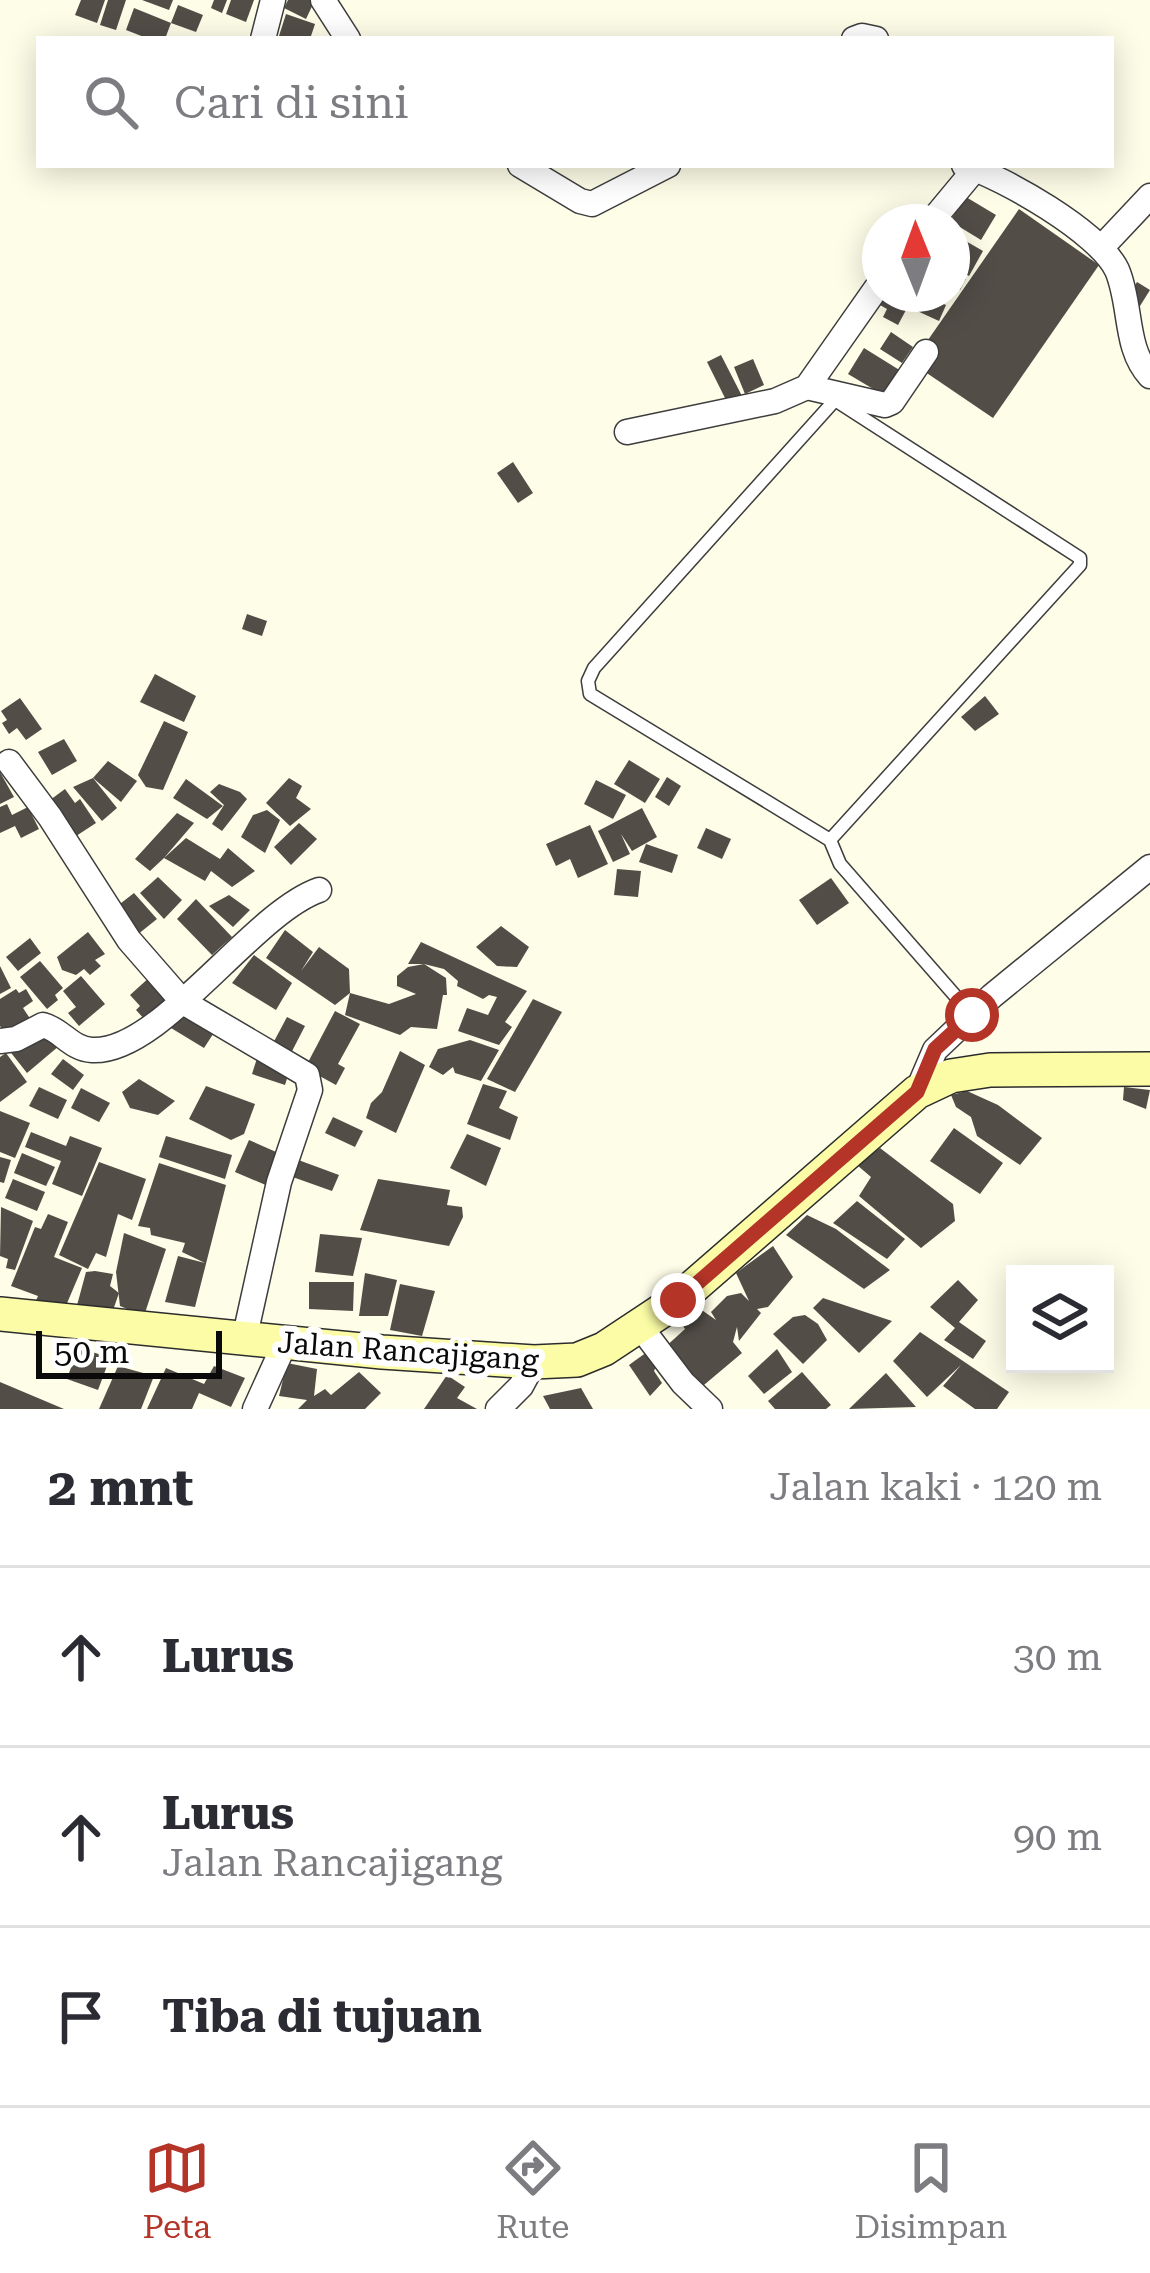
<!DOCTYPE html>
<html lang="id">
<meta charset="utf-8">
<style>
body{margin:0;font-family:"Roboto Serif",serif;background:#f2f2f3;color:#2b2b33}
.controls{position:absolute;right:36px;bottom:36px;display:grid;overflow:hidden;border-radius:0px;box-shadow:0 6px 30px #0003}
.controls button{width:108px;height:108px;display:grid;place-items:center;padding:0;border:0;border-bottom:3px solid #e1e1e2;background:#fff;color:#2b2b33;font:60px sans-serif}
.compass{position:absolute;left:862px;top:204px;width:108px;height:108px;border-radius:50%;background:#fff;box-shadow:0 6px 30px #0003;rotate:359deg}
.scale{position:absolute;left:36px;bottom:30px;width:186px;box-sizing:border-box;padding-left:12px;border:6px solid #0a0a0a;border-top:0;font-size:33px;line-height:42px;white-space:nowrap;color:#0a0a0a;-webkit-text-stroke:9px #fff;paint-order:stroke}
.stop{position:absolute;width:36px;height:36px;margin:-27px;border:9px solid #b43428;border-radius:50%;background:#fff}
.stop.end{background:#b43428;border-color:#fff;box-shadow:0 3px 12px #0008}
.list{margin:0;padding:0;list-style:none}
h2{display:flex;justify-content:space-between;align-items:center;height:156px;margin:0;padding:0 48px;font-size:51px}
h2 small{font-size:39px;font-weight:400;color:#7c7c81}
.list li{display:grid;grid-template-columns:78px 1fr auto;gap:36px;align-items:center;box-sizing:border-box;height:180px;padding:0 48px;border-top:3px solid #e1e1e2}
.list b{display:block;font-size:45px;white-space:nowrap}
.list p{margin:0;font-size:39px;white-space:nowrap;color:#7c7c81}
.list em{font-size:39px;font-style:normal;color:#7c7c81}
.icon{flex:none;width:66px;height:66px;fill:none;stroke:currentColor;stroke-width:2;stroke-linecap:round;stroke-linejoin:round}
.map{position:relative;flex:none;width:1150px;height:1409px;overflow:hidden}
.search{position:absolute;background:#fff;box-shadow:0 6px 30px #0003;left:36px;right:36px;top:36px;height:132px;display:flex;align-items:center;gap:30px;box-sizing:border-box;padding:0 42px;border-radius:0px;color:#7c7c81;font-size:45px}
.sheet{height:696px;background:#fff}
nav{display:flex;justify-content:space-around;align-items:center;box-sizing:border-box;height:168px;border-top:3px solid #e1e1e2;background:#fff;font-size:33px;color:#7c7c81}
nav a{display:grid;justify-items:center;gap:6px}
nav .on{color:#b43428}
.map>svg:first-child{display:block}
</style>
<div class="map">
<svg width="1150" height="1409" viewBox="0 0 1150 1409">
<rect width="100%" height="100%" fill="#fefde8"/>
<g fill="#524d47">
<polygon points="81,0 105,0 97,23 75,15"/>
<polygon points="108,0 126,0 116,30 100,25"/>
<polygon points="142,0 173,0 169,10"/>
<polygon points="214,0 227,0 222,13 211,8"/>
<polygon points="231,0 254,0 246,22 226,14"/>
<polygon points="288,0 315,0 306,19 284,8"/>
<polygon points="178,5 203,15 196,32 171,23"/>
<polygon points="134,8 171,23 165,39 149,39 126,30"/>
<polygon points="286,14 315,24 310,39 279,36"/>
<polygon points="966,197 996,215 981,240 950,221"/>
<polygon points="1019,209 1099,265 993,418 912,363"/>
<polygon points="964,240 983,251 969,276 952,267"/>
<polygon points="952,271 966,279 960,290 952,285"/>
<polygon points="1137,282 1150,290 1140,306 1127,298"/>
<polygon points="880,294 914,295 898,325 883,317 887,309 873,301"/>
<polygon points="922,294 946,305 939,321 915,310"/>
<polygon points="891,332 913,347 902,363 880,349"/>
<polygon points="864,348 901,371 885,396 848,374"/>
<polygon points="721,355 743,398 729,406 707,362"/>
<polygon points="753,359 764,385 745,394 734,367"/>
<polygon points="513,462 533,493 518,503 497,473"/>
<polygon points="247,614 267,621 262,636 242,629"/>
<polygon points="155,674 196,696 184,722 140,702"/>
<polygon points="985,696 999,714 975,731 961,717"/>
<polygon points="20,698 42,729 26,740 17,728 9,734 2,723 7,720 1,711"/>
<polygon points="164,721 188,732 163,790 146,787 138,775"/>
<polygon points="64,739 77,761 52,775 38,752"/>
<polygon points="629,760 660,779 645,803 614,784"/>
<polygon points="108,761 137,781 121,802 93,778"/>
<polygon points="0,772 14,797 0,804"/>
<polygon points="667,777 681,786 669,806 655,797"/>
<polygon points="93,778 117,808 102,821 73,787"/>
<polygon points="289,778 302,786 296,798 311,809 290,826 266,803"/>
<polygon points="186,779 223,806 207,819 173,798"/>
<polygon points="596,780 626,795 613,819 584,804"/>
<polygon points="219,784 240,792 247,799 222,831 212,824 224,805 210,792"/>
<polygon points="65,789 75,803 80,799 96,823 70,840 46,803"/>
<polygon points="7,804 12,815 28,807 39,829 21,838 15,826 0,833 0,807"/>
<polygon points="642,808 657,837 632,851 621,834 630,854 613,862 598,831"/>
<polygon points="267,810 280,820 265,853 241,837 253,815"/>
<polygon points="177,813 194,823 164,858 186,838 220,859 228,848 255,871 232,887 211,871 205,881 164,858 150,871 135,859"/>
<polygon points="299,823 317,839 291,865 274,847"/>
<polygon points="590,825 608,864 578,878 570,859 556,866 546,844"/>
<polygon points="706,828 731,839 722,859 697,848"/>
<polygon points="646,844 678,855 672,873 639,862"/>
<polygon points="617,869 641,871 638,897 614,895"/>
<polygon points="158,877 182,900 164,919 140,893"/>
<polygon points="831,878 849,903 817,925 799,900"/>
<polygon points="134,893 157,919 137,935 116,907"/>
<polygon points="229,895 250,910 233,927 209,906"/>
<polygon points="196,899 232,937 212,955 177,919"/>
<polygon points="501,926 529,947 517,967 497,966 476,947"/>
<polygon points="285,930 313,952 301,971 319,947 349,969 350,993 389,1004 416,994 397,986 397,976 408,967 424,964 408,964 421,942 527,991 505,1022 512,1027 499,1045 458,1031 467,1008 488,1015 497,997 489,995 483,999 457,986 458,981 444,969 424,964 446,978 447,995 443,995 437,1029 411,1027 400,1035 345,1015 350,993 335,1005 266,958"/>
<polygon points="88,932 105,954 95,960 101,966 90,975 84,969 76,975 62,970 57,957"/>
<polygon points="30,938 41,953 18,971 6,957"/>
<polygon points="254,955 292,983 276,1010 232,983"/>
<polygon points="40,961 63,988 55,995 58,1000 47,1009 20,977"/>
<polygon points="0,966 11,988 0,994"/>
<polygon points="81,976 105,1004 79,1026 68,1013 76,1007 63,991"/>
<polygon points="151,976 171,998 146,1021 136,1010 140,1006 130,995"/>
<polygon points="16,989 19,993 26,989 33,1001 23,1008 33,1023 9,1039 0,1026 0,999"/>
<polygon points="533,999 562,1012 515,1092 487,1079"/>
<polygon points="185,1007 217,1028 204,1048 171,1028"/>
<polygon points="335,1011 360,1024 338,1064 345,1068 336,1085 305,1068"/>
<polygon points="287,1017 305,1026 289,1057 271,1047"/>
<polygon points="45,1029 59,1046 27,1073 8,1049"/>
<polygon points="470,1040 499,1050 481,1081 455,1073 453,1067 443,1075 429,1067 438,1049"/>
<polygon points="400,1051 425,1065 396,1133 366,1118 371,1103 382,1092"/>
<polygon points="6,1053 27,1082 0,1102 0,1057"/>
<polygon points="258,1055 291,1066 285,1085 252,1074"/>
<polygon points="63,1059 84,1075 73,1090 51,1074"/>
<polygon points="139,1079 175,1101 158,1115 130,1108 122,1092"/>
<polygon points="483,1084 507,1091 499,1108 518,1117 510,1140 467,1124"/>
<polygon points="206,1086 255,1104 244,1134 231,1140 189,1119"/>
<polygon points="39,1087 67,1100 58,1119 29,1106"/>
<polygon points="1124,1087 1150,1090 1146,1109 1123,1100"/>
<polygon points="81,1088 110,1103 99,1122 71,1108"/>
<polygon points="967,1091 998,1105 1042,1138 1020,1165 977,1136 971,1117 956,1107 951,1095"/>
<polygon points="0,1111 30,1123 15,1158 0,1152"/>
<polygon points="333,1117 363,1131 355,1147 325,1133"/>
<polygon points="954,1128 1003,1163 980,1194 930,1161"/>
<polygon points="31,1132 66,1146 70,1136 102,1148 82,1196 52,1184 61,1161 25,1147"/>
<polygon points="467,1134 501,1148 486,1186 450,1168"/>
<polygon points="166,1136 232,1155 225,1179 159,1157"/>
<polygon points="249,1140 283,1155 268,1186 235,1172"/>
<polygon points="880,1148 953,1204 955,1221 921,1248 859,1196 871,1177 857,1165"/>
<polygon points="22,1153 55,1167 46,1186 14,1173"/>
<polygon points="0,1157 11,1160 4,1183 0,1182"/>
<polygon points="293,1158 339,1175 332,1191 287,1175"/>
<polygon points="99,1162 146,1179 132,1220 118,1214 106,1257 96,1253 88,1269 59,1255"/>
<polygon points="159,1163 226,1185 195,1307 165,1302 178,1256 205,1263 182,1252 185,1243 151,1235 150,1228 138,1226"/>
<polygon points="13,1179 45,1192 37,1211 5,1198"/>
<polygon points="378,1179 450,1190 447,1205 462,1207 463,1217 449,1246 360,1230"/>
<polygon points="857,1201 905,1239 887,1259 833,1223"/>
<polygon points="1,1207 33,1221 15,1270 6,1268 8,1259 0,1256"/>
<polygon points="48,1214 68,1222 54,1257 82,1268 62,1315 35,1303 38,1296 11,1286 35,1227 41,1229"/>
<polygon points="807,1215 836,1229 890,1270 864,1289 786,1235"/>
<polygon points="124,1233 166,1249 144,1316 120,1306 116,1272"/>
<polygon points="320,1234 362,1238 353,1276 315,1272"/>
<polygon points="773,1246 793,1277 768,1307 757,1309 761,1313 739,1341 737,1327 733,1342 742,1353 698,1390 663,1349 685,1329 678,1319 696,1306 716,1320 711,1312 727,1296 741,1293 749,1301 736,1273"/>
<polygon points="95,1271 113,1274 110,1286 119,1293 111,1316 76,1309 86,1272"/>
<polygon points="365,1273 397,1280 388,1316 359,1316"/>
<polygon points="958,1280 978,1300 959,1322 986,1341 973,1359 944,1340 955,1328 930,1307"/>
<polygon points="309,1282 354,1282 353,1311 309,1309"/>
<polygon points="400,1284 435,1291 422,1336 390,1330"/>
<polygon points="823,1298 892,1321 859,1353 813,1308"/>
<polygon points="805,1315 818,1324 827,1340 803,1364 773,1334 793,1317"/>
<polygon points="920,1332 1009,1392 997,1409 975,1409 943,1386 961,1365 927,1397 893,1361"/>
<polygon points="78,1347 110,1358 98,1390 67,1379"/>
<polygon points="777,1349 792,1372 764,1394 748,1376"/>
<polygon points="647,1352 658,1362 654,1371 662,1383 650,1396 629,1365"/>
<polygon points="287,1363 317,1369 314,1396 325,1389 331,1395 359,1372 381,1393 365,1409 298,1409 307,1400 279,1396"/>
<polygon points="118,1366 154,1376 141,1409 99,1409"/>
<polygon points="214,1366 245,1378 231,1407 199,1393 192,1409 147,1409 166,1368 204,1384"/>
<polygon points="802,1372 831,1405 826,1409 775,1409 768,1401"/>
<polygon points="886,1373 916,1407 849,1409"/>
<polygon points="447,1375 465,1387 457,1398 477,1409 424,1409"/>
<polygon points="0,1382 64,1409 0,1409"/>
<polygon points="581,1388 593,1409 550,1409 543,1396"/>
</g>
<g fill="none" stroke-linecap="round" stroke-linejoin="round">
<defs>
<polyline id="lane" points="830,840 1080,565 1080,558 835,400 594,668 588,681 590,694 830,840 840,864 972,1015"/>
<g id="street">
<polyline points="323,0 348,39"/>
<polyline points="263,39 273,0"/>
<polyline points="854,39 862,36 876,39"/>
<polyline points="520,165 580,201 592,204 668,165"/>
<path d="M964 165C1004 178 1099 232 1117 270 1132 305 1124 348 1150 376"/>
<polyline points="931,222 975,169"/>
<polyline points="1102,247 1150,196"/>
<polyline points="807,387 885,405 892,402 926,352"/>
<polyline points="627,432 775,401 807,387 880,283"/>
<polyline points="9,762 50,817 129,940 183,1002 307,1075 310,1090 279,1182 244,1340"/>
<path d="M0 1041 16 1039 43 1025C62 1030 71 1049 92 1050 160 1054 251 914 319 890"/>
<polyline points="917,1092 935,1050 992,996 1150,867"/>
<polyline points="639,1325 683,1383 710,1409"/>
<polyline points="255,1409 285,1343"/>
<polyline points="498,1409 521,1386 534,1362"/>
</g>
<polyline id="secondary" points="0,1314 382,1352 534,1362 577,1360 604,1349 678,1300 917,1092 951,1076 990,1070 1150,1069"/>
</defs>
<use href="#lane" stroke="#3d3d3d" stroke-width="15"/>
<use href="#street" stroke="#3d3d3d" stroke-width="27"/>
<use href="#secondary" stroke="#2c2c2c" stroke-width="36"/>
<use href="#lane" stroke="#fff" stroke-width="12"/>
<use href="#street" stroke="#fff" stroke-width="24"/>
<use href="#secondary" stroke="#fbfca5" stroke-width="33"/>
</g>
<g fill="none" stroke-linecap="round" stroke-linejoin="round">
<polyline stroke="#b43428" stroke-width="15" points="678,1300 917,1092 935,1049 972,1015"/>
</g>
<g text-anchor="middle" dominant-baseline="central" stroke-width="12" stroke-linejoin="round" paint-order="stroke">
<g font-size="30" fill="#0a0a0a" stroke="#fff">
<text transform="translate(408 1351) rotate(4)">Jalan Rancajigang</text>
</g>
</g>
</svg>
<div class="controls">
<button><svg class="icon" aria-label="layers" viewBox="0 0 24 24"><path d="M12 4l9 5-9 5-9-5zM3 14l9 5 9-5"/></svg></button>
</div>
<svg class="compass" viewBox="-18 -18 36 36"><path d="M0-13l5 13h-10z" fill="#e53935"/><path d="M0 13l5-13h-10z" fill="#7c7c81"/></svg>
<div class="scale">50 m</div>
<div class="stop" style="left:972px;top:1015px"></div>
<div class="stop end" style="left:678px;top:1300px"></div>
<div class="search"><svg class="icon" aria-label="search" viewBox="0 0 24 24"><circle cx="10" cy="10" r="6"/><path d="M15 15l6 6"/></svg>Cari di sini</div>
</div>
<section class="sheet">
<h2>2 mnt<small>Jalan kaki · 120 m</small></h2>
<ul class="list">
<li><svg class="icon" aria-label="ahead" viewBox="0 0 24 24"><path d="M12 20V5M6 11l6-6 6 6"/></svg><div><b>Lurus</b></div><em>30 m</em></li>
<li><svg class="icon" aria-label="ahead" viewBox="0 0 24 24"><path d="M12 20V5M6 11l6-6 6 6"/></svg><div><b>Lurus</b><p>Jalan Rancajigang</p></div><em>90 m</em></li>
<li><svg class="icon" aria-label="arrive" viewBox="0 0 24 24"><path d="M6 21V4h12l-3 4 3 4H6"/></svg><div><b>Tiba di tujuan</b></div></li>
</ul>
</section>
<nav>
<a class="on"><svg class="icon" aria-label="map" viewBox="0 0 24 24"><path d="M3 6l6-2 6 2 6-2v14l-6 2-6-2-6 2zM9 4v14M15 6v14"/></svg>Peta</a>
<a><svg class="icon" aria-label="directions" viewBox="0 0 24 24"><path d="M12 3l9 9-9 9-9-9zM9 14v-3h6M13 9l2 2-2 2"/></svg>Rute</a>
<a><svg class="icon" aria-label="saved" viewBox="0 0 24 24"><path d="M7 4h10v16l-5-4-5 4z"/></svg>Disimpan</a>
</nav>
